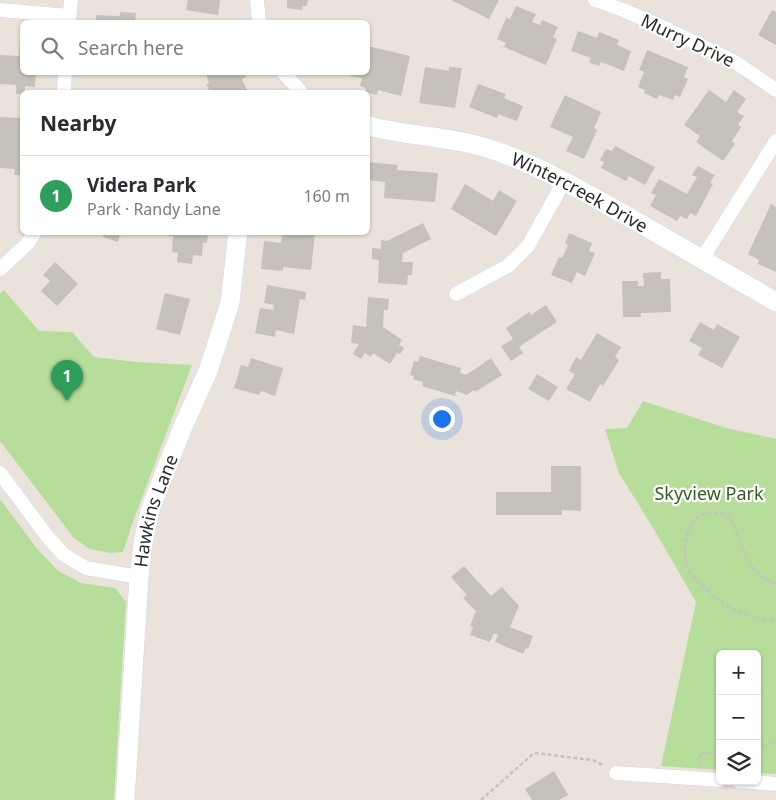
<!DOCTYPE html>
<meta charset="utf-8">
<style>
body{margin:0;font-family:"Noto Sans",sans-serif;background:#f7f7f7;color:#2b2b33}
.controls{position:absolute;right:15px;bottom:15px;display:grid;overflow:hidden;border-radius:8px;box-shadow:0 1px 4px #0004}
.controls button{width:45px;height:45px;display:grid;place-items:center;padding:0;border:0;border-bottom:1px solid #e1e1e2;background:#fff;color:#2b2b33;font:25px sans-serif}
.you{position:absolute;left:441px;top:418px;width:18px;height:18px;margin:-12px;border:4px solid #fff;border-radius:50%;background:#1a73e8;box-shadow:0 0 0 8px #1a73e833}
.badge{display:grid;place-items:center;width:32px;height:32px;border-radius:50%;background:#d93025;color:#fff;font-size:16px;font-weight:700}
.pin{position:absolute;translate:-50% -41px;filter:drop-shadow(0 1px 2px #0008)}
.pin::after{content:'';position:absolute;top:26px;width:18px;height:15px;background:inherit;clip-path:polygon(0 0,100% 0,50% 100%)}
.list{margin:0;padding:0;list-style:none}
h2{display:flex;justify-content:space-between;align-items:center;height:65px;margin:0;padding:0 20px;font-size:21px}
h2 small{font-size:16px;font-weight:400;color:#7c7c81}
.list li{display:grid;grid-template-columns:32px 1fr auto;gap:15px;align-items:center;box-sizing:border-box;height:80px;padding:0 20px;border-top:1px solid #e1e1e2}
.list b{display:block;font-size:19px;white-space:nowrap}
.list p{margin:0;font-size:16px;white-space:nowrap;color:#7c7c81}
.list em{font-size:16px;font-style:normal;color:#7c7c81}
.icon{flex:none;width:28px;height:28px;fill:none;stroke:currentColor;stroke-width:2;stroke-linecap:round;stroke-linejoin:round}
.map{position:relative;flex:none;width:776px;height:800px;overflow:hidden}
.search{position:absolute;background:#fff;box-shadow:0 1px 4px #0004;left:20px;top:20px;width:350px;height:55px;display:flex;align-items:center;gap:12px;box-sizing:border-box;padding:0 18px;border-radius:8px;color:#7c7c81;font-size:19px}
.panel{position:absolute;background:#fff;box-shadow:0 1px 4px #0004;left:20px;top:90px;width:350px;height:145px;border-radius:8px}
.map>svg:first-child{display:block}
</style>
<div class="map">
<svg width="776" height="800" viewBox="0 0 776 800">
<rect width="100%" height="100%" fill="#eae3db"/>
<g fill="#b7dd9b">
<polygon points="4,290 39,331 72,332 94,357 136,362 192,365 134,519 123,552 110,553 90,549 74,538 0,441 0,293"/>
<polygon points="643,401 726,428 776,439 776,774 757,773 757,654 720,654 720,770 661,766 696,602 655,531 619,473 605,429 627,428"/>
<polygon points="0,499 35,546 57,570 81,583 115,588 126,602 114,800 0,800"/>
</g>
<g fill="#c6c1ba">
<polygon points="188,0 220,0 218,15 186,10"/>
<polygon points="287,0 308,0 307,6 302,6 302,10 287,8"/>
<polygon points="451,0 499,0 489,19"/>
<polygon points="516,6 536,14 532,22 540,25 542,20 558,27 553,37 557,39 546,65 504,47 506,43 497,39 506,18 510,19"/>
<polygon points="772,10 776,12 776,45 758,35"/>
<polygon points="120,12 136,13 135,22 96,22 96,15 120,16"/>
<polygon points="578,31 597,38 599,32 619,40 617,45 631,51 624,71 601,62 599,66 589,62 591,58 571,51"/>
<polygon points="20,38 22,39 22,72 36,72 35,87 25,86 25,92 22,92 22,94 16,94 16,85 0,84 0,55 19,56"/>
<polygon points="368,46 410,56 401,96 378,90 377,95 365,92 366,88 360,86 362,78 351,76 351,72 368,72"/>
<polygon points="647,50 688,67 684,77 688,79 680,97 675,95 673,100 659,95 657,99 644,93 645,90 638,87 644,72 639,70"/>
<polygon points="425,67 449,71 449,67 462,68 455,108 419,103"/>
<polygon points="205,72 244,72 246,77 242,79 247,90 240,92 210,92 206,84 209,83"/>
<polygon points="478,84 506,94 504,98 523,106 517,121 498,114 497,118 469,107"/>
<polygon points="709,90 726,102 734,90 746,99 737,112 744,116 738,125 741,127 732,141 735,144 723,161 696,142 700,136 684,125"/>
<polygon points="565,95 601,112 594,128 597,130 584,159 566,151 573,137 550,127"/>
<polygon points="0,117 22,118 22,175 14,175 15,169 0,168"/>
<polygon points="615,146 655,167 645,185 629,176 626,181 601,168 604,162 600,160 606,149 612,151"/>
<polygon points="368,162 398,165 397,170 438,173 435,202 384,198 385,182 368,180"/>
<polygon points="698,166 715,175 710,183 713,184 696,216 690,213 687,219 680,216 677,221 650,206 656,195 651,193 659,179 687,194 697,177 692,175"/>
<polygon points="465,184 493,201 499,190 517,201 496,236 451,209"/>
<polygon points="771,204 776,207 776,272 758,264 759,260 748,254"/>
<polygon points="423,223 431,239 403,253 402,262 413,262 412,275 408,275 407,285 378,283 379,260 372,259 372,248 381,249 381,240 387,241"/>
<polygon points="105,232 121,232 118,242 103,237"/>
<polygon points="170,232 208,232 207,243 203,243 202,256 193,255 192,264 177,262 178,253 172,252 173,236 169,236"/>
<polygon points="282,232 315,232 311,270 283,267 283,271 261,269 264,241 281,243"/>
<polygon points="569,233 592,243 589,251 595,253 585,276 577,272 572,283 551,275 559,257 562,258 568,245 565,243"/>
<polygon points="55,262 78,284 57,306 41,291 50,281 43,275"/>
<polygon points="661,272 661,279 670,279 671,312 641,313 641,317 623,317 622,281 638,281 638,286 644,286 643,273"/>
<polygon points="267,285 306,292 305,300 300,299 294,334 276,330 275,337 255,333 260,308 273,310 274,305 264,303"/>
<polygon points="165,293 190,299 180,335 156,329"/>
<polygon points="368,297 389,299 388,310 384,310 383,327 402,340 399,345 404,348 400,354 397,353 390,364 373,353 371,357 365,353 361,359 353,354 359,344 351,343 353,325 366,327"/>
<polygon points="546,305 557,322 519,347 523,353 511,361 501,346 513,339 506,328 529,312 531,315"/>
<polygon points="700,322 714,330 717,324 740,337 722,368 698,355 702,348 689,341"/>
<polygon points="597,333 621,347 615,357 619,360 603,386 600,384 590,402 566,389 575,374 569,371 576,357 581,360"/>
<polygon points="420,356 461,368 460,373 466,375 491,358 502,375 475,392 474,390 467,395 456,391 455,396 422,386 423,382 413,379 414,376 410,375 414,361 418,362"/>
<polygon points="251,358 283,368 275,396 261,391 259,395 234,388 241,365 248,367"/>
<polygon points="537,374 558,387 549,401 528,389"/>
<polygon points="551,466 581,466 581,511 562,510 562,515 496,515 496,492 551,492"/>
<polygon points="464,566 491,596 502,587 519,606 510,627 533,636 528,649 526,648 523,654 495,642 498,635 494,633 490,642 470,635 473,627 470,626 476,611 463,598 467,595 451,577"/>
<polygon points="554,771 568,795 559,800 532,800 525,789"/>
</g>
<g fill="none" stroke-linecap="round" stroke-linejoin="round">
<defs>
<g id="street">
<polyline points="257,0 259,22"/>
<polyline points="595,0 623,10 667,29 735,62 776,90"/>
<polyline points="0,10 69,16"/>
<polyline points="69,22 71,0"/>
<polyline points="283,72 301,92"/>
<polyline points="64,92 65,72"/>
<polyline points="702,259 776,141"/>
<polyline points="0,269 27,244 35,232"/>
<polyline points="456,294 508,266 528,246 565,180"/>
<polyline points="0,473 47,536 64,555 86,568 139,577"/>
<polyline points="616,773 720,780"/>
<polyline points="738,781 776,784"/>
</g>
<g id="secondary">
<path id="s1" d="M368 126C407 136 448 136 487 148 540 165 586 193 634 220 681 247 729 275 776 302"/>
<path id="s2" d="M125 800 139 577 143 543 150 510 182 429 208 371 230 303 238 232"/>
</g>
</defs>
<use href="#street" stroke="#d1d5e1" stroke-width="15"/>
<use href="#secondary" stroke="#d1d5e1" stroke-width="20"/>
<g stroke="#c3c3c3" stroke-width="2.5" stroke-dasharray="4 2.5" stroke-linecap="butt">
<path d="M776 584 765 579 750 565 730 517C722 513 713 511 704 514 687 518 682 549 686 563 688 571 694 577 699 582 719 606 746 618 776 621"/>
<polyline points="757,748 776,742"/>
<polyline points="699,765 700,753 720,753"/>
<polyline points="481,800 534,753 593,760 604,766"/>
</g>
<use href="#street" stroke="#fff" stroke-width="14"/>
<use href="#secondary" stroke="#fff" stroke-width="19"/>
</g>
<g text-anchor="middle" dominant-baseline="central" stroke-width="4.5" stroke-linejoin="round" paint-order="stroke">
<g font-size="18" fill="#292929" stroke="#fff">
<text transform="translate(688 40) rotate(25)">Murry Drive</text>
<text stroke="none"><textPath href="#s1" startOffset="224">Wintercreek Drive</textPath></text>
<text stroke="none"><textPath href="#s2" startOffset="292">Hawkins Lane</textPath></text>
</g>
<g font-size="18" fill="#31601f" stroke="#fff">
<text x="709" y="493">Skyview Park</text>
</g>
</g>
</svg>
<div class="controls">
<button>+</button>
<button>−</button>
<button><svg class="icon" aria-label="layers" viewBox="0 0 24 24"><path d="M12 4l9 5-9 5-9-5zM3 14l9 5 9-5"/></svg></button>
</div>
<div class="you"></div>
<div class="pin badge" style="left:67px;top:401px;background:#2e9e5b">1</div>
<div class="search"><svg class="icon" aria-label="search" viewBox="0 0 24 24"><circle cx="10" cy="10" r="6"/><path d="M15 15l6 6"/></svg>Search here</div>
<section class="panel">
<h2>Nearby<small></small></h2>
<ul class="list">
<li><span class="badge" style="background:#2e9e5b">1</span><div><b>Videra Park</b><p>Park · Randy Lane</p></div><em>160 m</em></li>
</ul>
</section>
</div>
